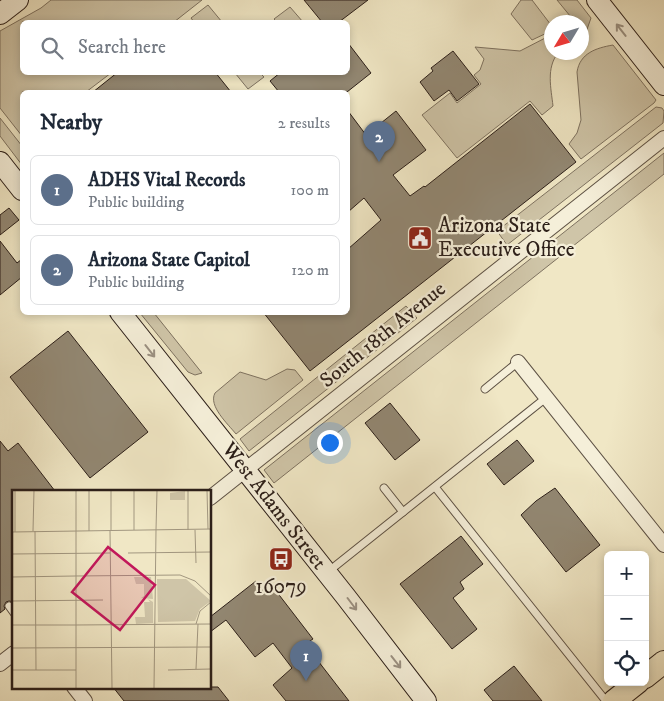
<!DOCTYPE html>
<meta charset="utf-8">
<style>
body{margin:0;font-family:"IM FELL DW Pica",serif;background:#f6f6f7;color:#1f2937}
.controls{position:absolute;right:15px;bottom:15px;display:grid;overflow:hidden;border-radius:8px;box-shadow:0 2px 8px #0003}
.controls button{width:45px;height:45px;display:grid;place-items:center;padding:0;border:0;border-bottom:1px solid #e0e1e3;background:#fff;color:#1f2937;font:25px sans-serif}
.compass{position:absolute;left:544px;top:15px;width:45px;height:45px;border-radius:50%;background:#fff;box-shadow:0 2px 8px #0003;rotate:232deg}
.you{position:absolute;left:329px;top:442px;width:18px;height:18px;margin:-12px;border:4px solid #fff;border-radius:50%;background:#1a73e8;box-shadow:0 0 0 8px #1a73e833}
.badge{display:grid;place-items:center;width:32px;height:32px;border-radius:50%;background:#111827;color:#fff;font-size:16px;font-weight:700}
.pin{position:absolute;translate:-50% -41px;filter:drop-shadow(0 1px 2px #0008)}
.pin::after{content:'';position:absolute;top:26px;width:18px;height:15px;background:inherit;clip-path:polygon(0 0,100% 0,50% 100%)}
.list{margin:0;padding:0;list-style:none}
h2{display:flex;justify-content:space-between;align-items:center;height:65px;margin:0;padding:0 20px;font-size:21px}
h2 small{font-size:16px;font-weight:400;color:#747a83}
.list li{display:grid;grid-template-columns:32px 1fr auto;gap:15px;align-items:center;box-sizing:border-box;height:70px;margin:0 10px 10px;padding:0 10px;border:1px solid #e0e1e3;border-radius:8px}
.list b{display:block;font-size:19px;white-space:nowrap}
.list p{margin:0;font-size:16px;white-space:nowrap;color:#747a83}
.list em{font-size:16px;font-style:normal;color:#747a83}
.icon{flex:none;width:28px;height:28px;fill:none;stroke:currentColor;stroke-width:2;stroke-linecap:round;stroke-linejoin:round}
.map{position:relative;flex:none;width:664px;height:701px;overflow:hidden}
.search{position:absolute;background:#fff;box-shadow:0 2px 8px #0003;left:20px;top:20px;width:330px;height:55px;display:flex;align-items:center;gap:12px;box-sizing:border-box;padding:0 18px;border-radius:8px;color:#747a83;font-size:19px}
.panel{position:absolute;background:#fff;box-shadow:0 2px 8px #0003;left:20px;top:90px;width:330px;height:225px;border-radius:8px}
.map>svg:first-child{display:block}
</style>
<div class="map">
<svg width="664" height="701" viewBox="0 0 664 701">
<rect width="100%" height="100%" fill="#f0e7c5"/>
<filter id="stains"><feTurbulence type="fractalNoise" baseFrequency=".004" numOctaves="4"/><feColorMatrix values="0 0 0 0 .2 0 0 0 0 .09 0 0 0 0 .02 0 0 0 .5 -.17"/></filter>
<radialGradient id="worn" r=".72"><stop offset=".6" stop-color="#630" stop-opacity="0"/><stop offset="1" stop-color="#630" stop-opacity=".3"/></radialGradient>
<g fill="#cfc5a8" stroke="#7e7260">
<polygon points="51,0 202,0 174,22 22,22 22,72 111,73 86,92 22,92 22,136 0,108 0,31 41,8"/>
<polygon points="521,0 532,0 551,25 551,31 532,40 511,14"/>
<polygon points="557,0 577,0 591,18 585,35 582,31 582,22 575,22"/>
<polygon points="208,5 222,22 194,22 191,18"/>
<polygon points="290,7 303,22 277,22 274,19"/>
<path d="M551 35 552 52 558 53C546 68 551 88 553 106L542 115 530 101 457 158 422 115 450 93 457 103 481 84 474 75 480 70 484 59 475 47 520 51Z"/>
<path d="M613 45 656 100 654 103 581 159 569 144 577 133 581 120 577 72C580 53 596 48 613 45Z"/>
<polygon points="235,73 260,73 264,77 248,89"/>
<polygon points="656,107 662,108 664,111 663,123 507,245 497,231"/>
<polygon points="0,118 22,146 22,165 0,136"/>
<polygon points="664,153 664,174 274,483 264,470"/>
<polygon points="406,306 417,318 249,451 240,439"/>
<polygon points="140,313 154,313 202,373 195,375 188,372"/>
<path d="M287 369 295 370 303 380 236 434C228 424 208 406 215 393L240 372 266 380Z"/>
</g>
<g fill="#928772" stroke="#2c1f19">
<polygon points="304,0 368,0 339,22 322,22"/>
<polygon points="348,43 371,73 347,92 279,92 270,81 281,72 348,72"/>
<polygon points="453,51 479,84 457,101 449,90 434,101 420,82 433,71 431,68"/>
<polygon points="118,72 215,72 231,92 93,92"/>
<polygon points="530,104 576,162 310,371 263,312 348,312 348,249 381,220 364,198 348,212 348,111 366,135 396,111 426,150 393,175 410,196 424,186 425,187"/>
<polygon points="9,208 19,220 0,235 0,215"/>
<polygon points="0,241 17,263 22,259 22,277 0,295"/>
<polygon points="68,331 148,432 90,478 10,377"/>
<polygon points="390,403 420,440 395,460 365,423"/>
<polygon points="517,440 534,461 504,485 487,464"/>
<polygon points="0,441 8,451 18,443 55,491 14,491 14,602 9,601 6,602 4,606 5,609 0,613"/>
<polygon points="555,488 600,545 566,572 521,515 536,501"/>
<polygon points="461,536 483,564 460,582 464,589 453,598 477,629 452,649 400,584"/>
<polygon points="256,581 265,594 273,587 313,639 305,644 349,701 286,701 273,685 292,668 273,643 255,657 226,620 210,632 210,617"/>
<polygon points="514,666 542,701 493,701 484,690"/>
<polygon points="113,687 218,687 229,701 124,701"/>
</g>
<g fill="none" stroke-linecap="round" stroke-linejoin="round">
<defs>
<g id="lane">
<polyline points="485,389 518,362"/>
<polyline points="435,487 606,701"/>
<polyline points="384,488 403,512"/>
<polyline points="329,571 547,397"/>
<polyline points="9,606 14,613"/>
</g>
<g id="street">
<polyline points="518,362 664,545"/>
<polyline points="210,498 664,138"/>
<polyline points="0,664 14,653"/>
<polyline points="74,687 85,701"/>
</g>
<g id="secondary">
<polyline points="597,0 664,85"/>
<polyline points="0,14 18,0"/>
<polyline points="0,162 22,190"/>
<polyline points="120,312 346,597 426,701"/>
</g>
<g id="primary">
<polyline points="645,677 664,662"/>
<polyline points="614,701 638,682"/>
</g>
</defs>
<use href="#lane" stroke="#5d5144" stroke-width="9"/>
<use href="#street" stroke="#5d5144" stroke-width="16"/>
<use href="#secondary" stroke="#2c1f19" stroke-width="22"/>
<use href="#primary" stroke="#2c1f19" stroke-width="24"/>
<use href="#lane" stroke="#f5efd9" stroke-width="7"/>
<use href="#street" stroke="#f5efd9" stroke-width="14"/>
<use href="#secondary" stroke="#f5efd9" stroke-width="20"/>
<use href="#primary" stroke="#f0e7c5" stroke-width="22"/>
</g>
<defs><path id="oneway-shaft" d="M-6 0H5M1.5-3L5.5 0L1.5 3" fill="none" stroke-width="1.6" stroke-linecap="round" stroke-linejoin="round" transform="scale(1.25)"/></defs>
<g stroke="#9b9183">
<use href="#oneway-shaft" transform="translate(621 30) rotate(-128)"/>
<use href="#oneway-shaft" transform="translate(150 351) rotate(52)"/>
<use href="#oneway-shaft" transform="translate(352 604) rotate(53)"/>
<use href="#oneway-shaft" transform="translate(396 662) rotate(52)"/>
</g>
<defs>
<symbol id="civic-square" viewBox="-11 -11 22 22"><rect x="-9" y="-9" width="18" height="18" rx="4" fill="#8f2418" stroke="#f5efd9"/><path d="M-.6-6.5H3V-4.5H.6V-3L4-1V1h2V6H-6V1h2V-1L-.6-3ZM-1.2 2.5V6h2.4V2.5Z" fill="#fff"/></symbol>
<symbol id="bus-square" viewBox="-11 -11 22 22"><rect x="-9" y="-9" width="18" height="18" rx="4" fill="#8f2418" stroke="#f5efd9"/><path d="M-5-6H5V4H4V6H2V4H-2V6H-4V4H-5ZM-3.5-4V0h7V-4ZM-3.5 1.2v1.5H-2V1.2ZM2 1.2v1.5H3.5V1.2Z" fill="#fff"/></symbol>
</defs>
<g fill-rule="evenodd">
<use href="#civic-square" x="406" y="224" width="28" height="28"/>
<use href="#bus-square" x="267" y="545" width="28" height="28"/>
</g>
<g text-anchor="middle" dominant-baseline="central" stroke-width="4.5" stroke-linejoin="round" paint-order="stroke">
<g font-size="21" fill="#2c1f19" stroke="#f5efd9" text-anchor="start">
<text x="438" y="226">Arizona State<tspan x="438" dy="24">Executive Office</tspan></text>
<text x="281" y="587" text-anchor="middle">16079</text>
</g>
<g font-size="21" fill="#2c1f19" stroke="#f5efd9">
<text transform="translate(383 335) rotate(-39)">South 18th Avenue</text>
<text transform="translate(274 506) rotate(52)">West Adams Street</text>
</g>
</g>
<g transform="translate(12 490)">
<rect width="199" height="199" fill="#f0e7c5"/>
<path d="M173 1V10H158V3ZM139 87 141 109 129 108 132 106V94H124L122 87ZM145 89H174L199 111 188 119 183 131 146 132ZM136 109 141 112V133L124 134 123 127H133L132 112H138Z" fill="#cfc5a8"/>
<path fill="none" stroke="#a29780" stroke-width="1" d="M99 0V40M122 0V40M176 0V40M195 0 196 39M98 40 100 198M144 40 145 0M183 40 184 73M21 41 22 0M23 41 24 180M77 41V0M0 42 199 39M3 42V0M116 63 199 62M0 64 98 63M63 86 168 85 183 91 199 106M0 87 63 86M0 111 91 110M184 134 188 121 199 112M0 135H63M63 135 199 134M0 158 199 157M184 179 186 134M0 180H64M156 180 199 179M64 198V0M142 198 144 40"/>
<path fill="#c2185b" fill-opacity="0.15" stroke="#c2185b" stroke-width="2.5" d="M96 57 143 95 108 140 60 102Z"/>
<rect width="199" height="199" fill="none" stroke="#2c1f19" stroke-width="2.5"/>
</g>
<rect width="100%" height="100%" filter="url(#stains)"/>
<rect width="100%" height="100%" fill="url(#worn)"/>
</svg>
<div class="controls">
<button>+</button>
<button>−</button>
<button><svg class="icon" aria-label="locate" viewBox="0 0 24 24"><circle cx="12" cy="12" r="6"/><path d="M12 2v4M12 18v4M2 12h4M18 12h4"/></svg></button>
</div>
<svg class="compass" viewBox="-18 -18 36 36"><path d="M0-13l5 13h-10z" fill="#e53935"/><path d="M0 13l5-13h-10z" fill="#747a83"/></svg>
<div class="you"></div>
<div class="pin badge" style="left:306px;top:681px;background:#5c6f8a">1</div>
<div class="pin badge" style="left:379px;top:162px;background:#5c6f8a">2</div>
<div class="search"><svg class="icon" aria-label="search" viewBox="0 0 24 24"><circle cx="10" cy="10" r="6"/><path d="M15 15l6 6"/></svg>Search here</div>
<section class="panel">
<h2>Nearby<small>2 results</small></h2>
<ul class="list">
<li><span class="badge" style="background:#5c6f8a">1</span><div><b>ADHS Vital Records</b><p>Public building</p></div><em>100 m</em></li>
<li><span class="badge" style="background:#5c6f8a">2</span><div><b>Arizona State Capitol</b><p>Public building</p></div><em>120 m</em></li>
</ul>
</section>
</div>
